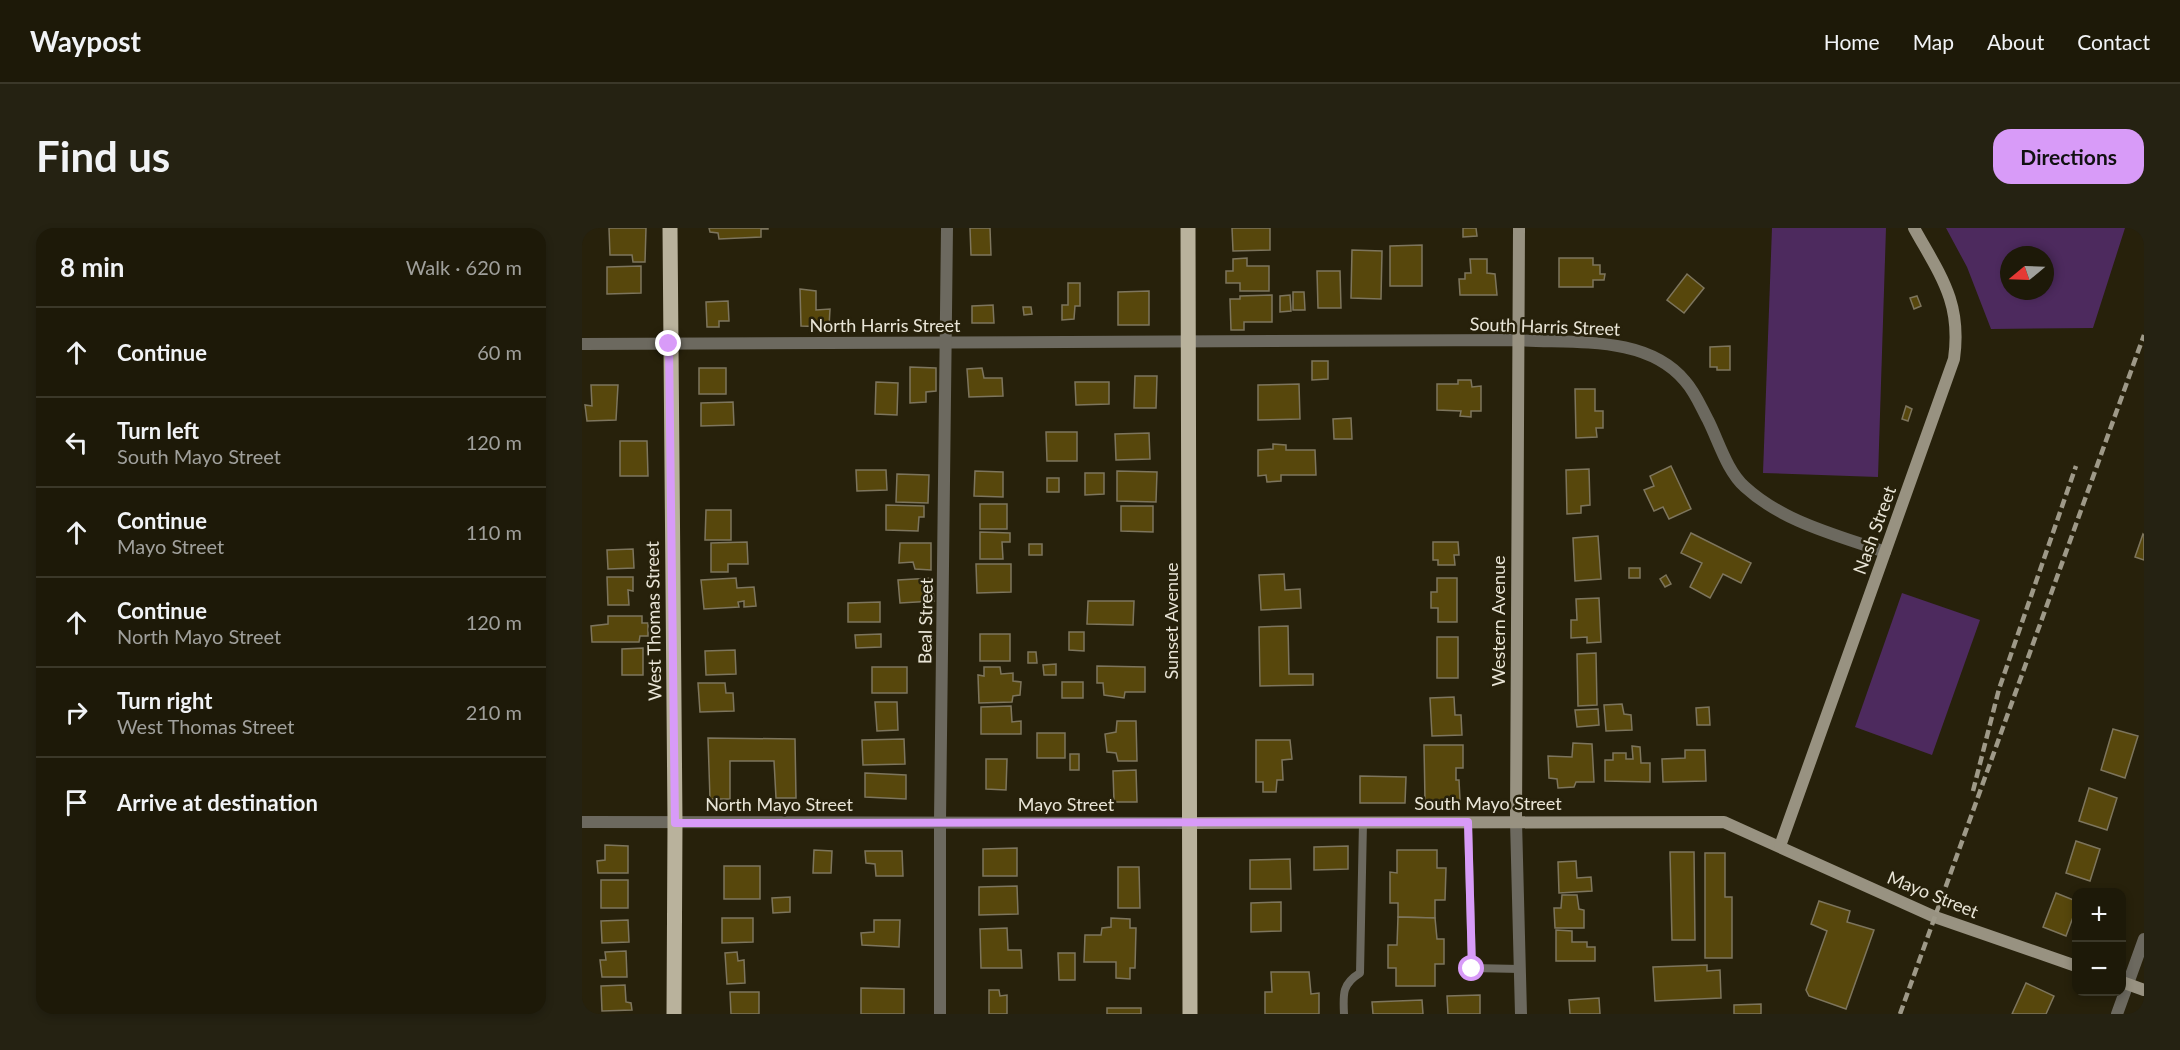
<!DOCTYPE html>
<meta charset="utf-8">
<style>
body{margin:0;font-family:Lato,sans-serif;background:#252212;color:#f1f3f6}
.controls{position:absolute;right:18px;bottom:18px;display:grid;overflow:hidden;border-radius:12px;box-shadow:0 3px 9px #0003}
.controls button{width:54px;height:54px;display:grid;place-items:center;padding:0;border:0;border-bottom:2px solid #3b3829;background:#1d1908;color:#f1f3f6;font:30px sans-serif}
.compass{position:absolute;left:1418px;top:18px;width:54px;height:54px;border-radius:50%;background:#1d1908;box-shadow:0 3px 9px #0003;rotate:251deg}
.stop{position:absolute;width:18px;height:18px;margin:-14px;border:4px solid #d89bf8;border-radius:50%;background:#fff}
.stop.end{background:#d89bf8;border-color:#fff;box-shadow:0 2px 6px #0008}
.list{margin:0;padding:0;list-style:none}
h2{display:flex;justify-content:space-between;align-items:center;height:78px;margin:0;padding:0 24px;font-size:26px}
h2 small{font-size:20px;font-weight:400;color:#a0a09c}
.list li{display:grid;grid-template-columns:39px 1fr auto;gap:18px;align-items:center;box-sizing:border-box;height:90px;padding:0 24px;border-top:2px solid #3b3829}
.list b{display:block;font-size:22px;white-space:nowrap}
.list p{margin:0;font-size:20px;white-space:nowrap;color:#a0a09c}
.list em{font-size:20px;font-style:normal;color:#a0a09c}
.icon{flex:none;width:33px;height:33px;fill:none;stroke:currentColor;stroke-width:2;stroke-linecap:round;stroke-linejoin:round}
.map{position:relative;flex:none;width:1562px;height:786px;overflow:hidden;border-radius:18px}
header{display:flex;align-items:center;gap:36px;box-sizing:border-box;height:84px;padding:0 30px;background:#1d1908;border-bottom:2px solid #3b3829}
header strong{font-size:28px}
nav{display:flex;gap:33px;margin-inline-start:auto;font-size:21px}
.intro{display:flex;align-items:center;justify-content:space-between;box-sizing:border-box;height:144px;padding:0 36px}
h1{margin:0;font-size:42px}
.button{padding:15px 27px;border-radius:18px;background:#d89bf8;color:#111;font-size:21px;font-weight:700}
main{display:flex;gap:36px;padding:0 36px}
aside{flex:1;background:#1d1908;border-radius:18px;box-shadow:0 3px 9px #0003}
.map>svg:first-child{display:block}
</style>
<header>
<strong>Waypost</strong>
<nav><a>Home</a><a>Map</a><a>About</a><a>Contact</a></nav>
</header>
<div class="intro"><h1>Find us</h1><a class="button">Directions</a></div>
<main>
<aside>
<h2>8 min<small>Walk · 620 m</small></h2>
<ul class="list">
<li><svg class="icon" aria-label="ahead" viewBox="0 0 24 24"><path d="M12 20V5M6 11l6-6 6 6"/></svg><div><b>Continue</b></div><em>60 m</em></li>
<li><svg class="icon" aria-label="left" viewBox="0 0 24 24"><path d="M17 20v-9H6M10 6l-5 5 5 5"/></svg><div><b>Turn left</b><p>South Mayo Street</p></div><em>120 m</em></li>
<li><svg class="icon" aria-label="ahead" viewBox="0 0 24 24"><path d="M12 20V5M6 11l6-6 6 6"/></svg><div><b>Continue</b><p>Mayo Street</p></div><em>110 m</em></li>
<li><svg class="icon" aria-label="ahead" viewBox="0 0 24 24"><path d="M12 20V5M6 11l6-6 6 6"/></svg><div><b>Continue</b><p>North Mayo Street</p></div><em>120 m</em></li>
<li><svg class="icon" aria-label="right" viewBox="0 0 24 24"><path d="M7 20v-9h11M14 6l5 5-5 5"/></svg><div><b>Turn right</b><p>West Thomas Street</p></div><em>210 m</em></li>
<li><svg class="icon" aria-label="arrive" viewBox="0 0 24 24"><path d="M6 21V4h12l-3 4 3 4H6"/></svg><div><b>Arrive at destination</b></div></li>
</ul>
</aside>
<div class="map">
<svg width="1562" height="786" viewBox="0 0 1562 786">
<rect width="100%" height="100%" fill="#27210b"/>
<g fill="#4d2a5e" fill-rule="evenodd">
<polygon points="1190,0 1304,0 1296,249 1181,245"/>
<path d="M1364 0H1543L1511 100 1409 101 1385 39ZM1427 27H1463V63H1427Z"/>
<polygon points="1320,365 1398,392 1350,527 1273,499"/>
</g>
<g fill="#57470c" stroke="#7d755d" stroke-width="1.5">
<polygon points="27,0 64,0 63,34 51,34 50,27 28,27"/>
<polygon points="127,0 186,0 186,1 179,1 179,9 137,11 136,5 128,4"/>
<polygon points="388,0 408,0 409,27 389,27"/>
<polygon points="650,0 688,0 688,22 651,23"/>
<polygon points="881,0 894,0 895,8 881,9"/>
<polygon points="840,17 840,58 808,58 808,18"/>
<polygon points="770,22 800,23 799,71 769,70"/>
<polygon points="665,30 665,38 687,38 687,63 658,63 658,55 644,55 644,43 651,43 651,31"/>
<polygon points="977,30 1011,30 1011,37 1018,37 1018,46 1023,46 1022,52 1011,52 1011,59 977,59"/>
<polygon points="888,31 905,31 905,45 913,46 915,67 878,67 877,51 883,51 883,45 889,45"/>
<polygon points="59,38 59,65 25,66 25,39"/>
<polygon points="735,43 758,43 759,80 736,80"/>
<polygon points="1105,46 1122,60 1102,85 1085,72"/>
<polygon points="486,55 498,55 498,78 493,78 492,91 480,92 480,77 486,77"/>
<polygon points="218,61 234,63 234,82 248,81 247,99 219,98"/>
<polygon points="567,63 567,97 536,97 536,64"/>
<polygon points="711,64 722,64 723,82 711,82"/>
<polygon points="690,67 690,94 662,94 662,102 649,102 648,71 658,71 658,68"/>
<polygon points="708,67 709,83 698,84 698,68"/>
<polygon points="1335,68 1339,78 1332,81 1328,70"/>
<polygon points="146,73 147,93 137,93 137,99 125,99 124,74"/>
<polygon points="411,77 412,95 390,95 390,78"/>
<polygon points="441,79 449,79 450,86 442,87"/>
<polygon points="1148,118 1148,142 1135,142 1135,139 1128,139 1128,119"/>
<polygon points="730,133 746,133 746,151 730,152"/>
<polygon points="328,139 354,140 354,163 344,164 344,174 328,175"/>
<rect x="117" y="140" width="27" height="26"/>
<polygon points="400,140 402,150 420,150 421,168 387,169 385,141"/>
<polygon points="553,148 575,148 574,180 552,180"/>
<polygon points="876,152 889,152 890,159 899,158 899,183 889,183 889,189 878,188 879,183 855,182 855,156 876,156"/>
<polygon points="294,154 316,155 315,187 293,186"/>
<polygon points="493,154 527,154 527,176 494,177"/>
<polygon points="717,156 718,191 676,192 676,157"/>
<polygon points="9,157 36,157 34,192 5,193 3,177 10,178"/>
<polygon points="993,161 1013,161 1013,183 1021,183 1021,200 1014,200 1015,209 994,210"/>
<polygon points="151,174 152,197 119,198 119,175"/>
<polygon points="1324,178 1330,181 1326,193 1320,191"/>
<polygon points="769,190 770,211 752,211 751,191"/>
<polygon points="464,204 495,204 495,233 465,233"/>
<polygon points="567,205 568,231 534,232 533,206"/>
<polygon points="38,213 65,213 66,248 38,248"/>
<polygon points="691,216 704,217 704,222 733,222 734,247 699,247 699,253 685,254 684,247 676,248 676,222 691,221"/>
<polygon points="1089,238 1109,281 1087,291 1081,279 1072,283 1062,262 1072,258 1068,248"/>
<polygon points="1007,241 1008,277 999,278 999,285 985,286 984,242"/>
<polygon points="274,242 304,242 305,262 275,263"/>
<polygon points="393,243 421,244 421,269 392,268"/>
<polygon points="535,243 575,244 574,274 535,273"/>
<polygon points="503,245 522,245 522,266 503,267"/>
<polygon points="315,246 347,247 346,275 314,274"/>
<rect x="465" y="250" width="12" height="14"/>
<rect x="398" y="276" width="27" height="25"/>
<polygon points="304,277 342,278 342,289 337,289 336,303 304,302"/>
<polygon points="539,278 571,278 571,304 539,303"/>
<polygon points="124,282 149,282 149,312 123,312"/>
<polygon points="398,304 428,305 428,314 420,314 421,331 398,331"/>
<polygon points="1109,305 1169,335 1159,355 1141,346 1128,370 1108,359 1120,335 1099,325"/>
<polygon points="1561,306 1562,307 1562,332 1553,329"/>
<polygon points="1016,308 1019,351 993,353 991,310"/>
<polygon points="165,314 166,336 146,336 146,344 129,344 129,315"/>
<polygon points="851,314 876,314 877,327 872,327 873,337 856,337 856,332 851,332"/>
<polygon points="318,315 349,315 349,342 333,341 331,334 317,335"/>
<rect x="447" y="316" width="13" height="11"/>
<polygon points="51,321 52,340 26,341 25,322"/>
<polygon points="394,336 429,336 429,364 395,365"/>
<rect x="1047" y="340" width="11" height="10"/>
<polygon points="702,346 703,362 718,361 719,380 679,382 677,347"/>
<polygon points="1084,347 1089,356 1083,359 1078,351"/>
<polygon points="25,349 51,349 51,363 46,362 47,377 26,377"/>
<polygon points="154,350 155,360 172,359 174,378 162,379 162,373 156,374 157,379 122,381 119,352"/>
<polygon points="350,350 352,373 318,375 316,352"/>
<polygon points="855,350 875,350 875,394 856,394 856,380 849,380 849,364 855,364"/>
<polygon points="1017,370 1019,414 1005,415 1005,409 989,410 989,392 995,392 994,371"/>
<polygon points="506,373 552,373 551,397 505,396"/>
<polygon points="298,374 298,394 266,394 266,375"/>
<polygon points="26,388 60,388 60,395 66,395 66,408 58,408 57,414 10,414 9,398 26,396"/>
<polygon points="706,398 707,446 731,446 731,457 678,458 677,399"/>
<polygon points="487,404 502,404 502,423 487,422"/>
<polygon points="299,406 299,419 274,420 273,407"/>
<rect x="398" y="406" width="30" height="27"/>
<rect x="855" y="409" width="21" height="41"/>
<polygon points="61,420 61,447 40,447 40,421"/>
<polygon points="153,422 154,446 124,447 123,423"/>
<polygon points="446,424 454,424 455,435 446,435"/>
<polygon points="1014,425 1015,477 996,478 995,426"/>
<polygon points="474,436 474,447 462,447 461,437"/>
<polygon points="515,438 563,439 563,464 543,464 542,470 522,467 521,455 515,455"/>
<rect x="290" y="439" width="35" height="26"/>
<polygon points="402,439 418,439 419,446 431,445 431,453 439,454 438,467 431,468 430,474 397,475 396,447 402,448"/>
<rect x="480" y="454" width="21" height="16"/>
<polygon points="116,455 143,455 144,465 151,465 152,483 118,484"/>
<polygon points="872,469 873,487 879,487 880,507 850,508 848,470"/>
<polygon points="293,474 315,474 316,502 295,503"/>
<polygon points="1040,476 1042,486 1049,487 1050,502 1024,503 1022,477"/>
<polygon points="429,478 430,494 439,493 439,506 399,506 399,479"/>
<polygon points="1127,479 1128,497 1115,497 1114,480"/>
<polygon points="1016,481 1017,497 995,499 993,482"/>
<polygon points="535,493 554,493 555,533 536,533 534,525 525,524 523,506 534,504"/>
<polygon points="1531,501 1556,508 1543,550 1519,542"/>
<rect x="455" y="505" width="28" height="25"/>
<polygon points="126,510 213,511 214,570 194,570 192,533 148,533 148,571 128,571"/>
<polygon points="322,511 323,536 281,537 280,512"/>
<polygon points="674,512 708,512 710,531 700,532 701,552 695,552 694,564 681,564 681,554 674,554"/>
<polygon points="991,515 1010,516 1012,554 994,554 992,559 976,560 975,551 967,550 966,528 990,529"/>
<polygon points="842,517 881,517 881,540 874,540 874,552 877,552 878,572 843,573"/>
<polygon points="1050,518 1058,519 1059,535 1068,535 1068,554 1023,553 1023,532 1031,532 1031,525 1044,525 1044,531 1051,531"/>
<polygon points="1103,522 1123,522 1124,553 1081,554 1080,531 1103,530"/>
<rect x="488" y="526" width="9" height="16"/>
<polygon points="404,531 425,531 424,562 404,561"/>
<polygon points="554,542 555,574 532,574 531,543"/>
<polygon points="283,545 324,547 324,571 283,569"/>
<polygon points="778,548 824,549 823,575 778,575"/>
<polygon points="1507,560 1535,570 1525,602 1497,593"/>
<polygon points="1494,613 1518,621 1508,653 1484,645"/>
<polygon points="23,617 46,618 46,645 16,645 15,633 23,632"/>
<polygon points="766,618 766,641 732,642 732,619"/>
<polygon points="435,620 435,648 401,648 401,621"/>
<polygon points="232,622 250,623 249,645 231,645"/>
<polygon points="815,622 855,622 855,640 864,640 863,672 853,672 853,690 816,689 816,675 808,675 808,644 815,645"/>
<polygon points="283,623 320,623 321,648 294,648 293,636 284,635"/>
<polygon points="1088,624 1112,624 1113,712 1090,712"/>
<polygon points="1123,625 1143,625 1143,669 1150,669 1150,730 1123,730"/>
<polygon points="708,631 709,661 668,661 668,632"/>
<polygon points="994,633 995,650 1009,649 1010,663 977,665 976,634"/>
<rect x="142" y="638" width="36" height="33"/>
<polygon points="536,639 557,639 558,680 536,680"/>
<rect x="19" y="652" width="27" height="28"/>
<polygon points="435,658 436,686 397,687 397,659"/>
<polygon points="1474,665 1494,673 1494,681 1484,708 1461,699"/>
<polygon points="980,667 995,667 997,681 1002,682 1002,700 973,700 972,680 979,680"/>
<polygon points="208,669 208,684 191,685 190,670"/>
<polygon points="1237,673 1268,683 1265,694 1292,702 1264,781 1227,768 1224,762 1245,703 1229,696"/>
<polygon points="699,674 699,703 669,704 669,675"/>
<polygon points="816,689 853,690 855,711 862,711 862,736 853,736 853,758 814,758 814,740 806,740 806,717 815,717"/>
<polygon points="140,690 171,690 171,714 140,715"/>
<polygon points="529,690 548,691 548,700 554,700 553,740 548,740 548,751 534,750 534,734 502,734 503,707 519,707 520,700 529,699"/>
<polygon points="46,692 47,714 20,715 19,693"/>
<polygon points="292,692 318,692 317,719 280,717 279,705 292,704"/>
<polygon points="425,700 426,722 439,722 440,740 399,740 398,701"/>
<polygon points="974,702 990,703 990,714 1005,714 1005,719 1013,719 1013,733 974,733"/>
<polygon points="44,723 45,749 20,749 18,732 24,732 23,724"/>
<polygon points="155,724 156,733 162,732 163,755 145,756 143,725"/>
<polygon points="476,725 493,725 493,752 477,752"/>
<polygon points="1125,737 1125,743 1138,742 1139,770 1073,773 1071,739"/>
<polygon points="689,744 727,744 729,766 737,765 737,786 683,786 683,764 690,764"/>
<polygon points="1444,755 1472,768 1464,786 1430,786"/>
<polygon points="43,757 44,774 49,775 50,782 20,783 19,758"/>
<polygon points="279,760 322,761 322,786 279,786"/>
<polygon points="407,762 417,762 418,768 425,767 425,786 407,786"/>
<polygon points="148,764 177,764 177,786 149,786"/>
<polygon points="898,767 898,786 866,786 865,768"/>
<polygon points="1017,770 1018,786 988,786 987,772"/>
<polygon points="840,772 841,786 791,786 790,774"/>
<polygon points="1179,776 1179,786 1152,786 1152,777"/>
<rect x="525" y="780" width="34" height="6"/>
</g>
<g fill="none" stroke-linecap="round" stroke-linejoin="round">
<g stroke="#6c695f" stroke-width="8">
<polyline points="886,593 890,740 938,741"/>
<path d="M762 786C761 766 760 756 778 745L781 594"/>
</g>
<g stroke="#6c695f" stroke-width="12">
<path d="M0 116 935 112C990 116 1064 106 1103 153 1113 164 1119 179 1126 192 1137 214 1145 243 1163 259 1201 294 1255 307 1303 324"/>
<polyline points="934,593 939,786"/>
<polyline points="0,594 610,595"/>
<polyline points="358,786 358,593 365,0"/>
<polyline points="1535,786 1562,711"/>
</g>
<g stroke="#989281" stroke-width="12">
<polyline points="934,593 937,0"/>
<polyline points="610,595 1142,594 1353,689 1494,738"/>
<path d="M1198 618 1372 131C1380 74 1358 47 1332 0"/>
<polyline points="1540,754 1562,762"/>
</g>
<g stroke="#b9b29c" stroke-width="15">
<polyline points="88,0 93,595 92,786"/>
<polyline points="606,0 608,786"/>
</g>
<g stroke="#9e9988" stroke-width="4.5" stroke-dasharray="9 4.5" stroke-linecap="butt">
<polyline points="1391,563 1417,461 1494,238"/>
<polyline points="1318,786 1562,107"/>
</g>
</g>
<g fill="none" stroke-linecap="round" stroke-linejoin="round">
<polyline stroke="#d89bf8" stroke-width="8" points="87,116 93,595 886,594 890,741"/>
</g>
<g text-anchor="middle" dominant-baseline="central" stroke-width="5" stroke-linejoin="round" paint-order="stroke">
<g font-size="18" fill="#e9e5d7" stroke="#27210b">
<text x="303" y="97">North Harris Street</text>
<text transform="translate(963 98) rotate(2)">South Harris Street</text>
<text transform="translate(1292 302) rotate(-70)">Nash Street</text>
<text transform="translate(71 393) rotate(-91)">West Thomas Street</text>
<text transform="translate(343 393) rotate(-89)">Beal Street</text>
<text transform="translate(589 393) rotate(-90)">Sunset Avenue</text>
<text transform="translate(916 393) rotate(-90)">Western Avenue</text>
<text x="906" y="575">South Mayo Street</text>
<text x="197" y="576">North Mayo Street</text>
<text x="484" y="576">Mayo Street</text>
<text transform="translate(1351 666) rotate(22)">Mayo Street</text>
</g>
</g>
</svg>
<div class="controls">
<button>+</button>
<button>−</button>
</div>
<svg class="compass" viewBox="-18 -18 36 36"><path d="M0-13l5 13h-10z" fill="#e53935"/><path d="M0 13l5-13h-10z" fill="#a0a09c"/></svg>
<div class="stop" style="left:890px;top:741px"></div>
<div class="stop end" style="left:87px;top:116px"></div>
</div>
</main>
